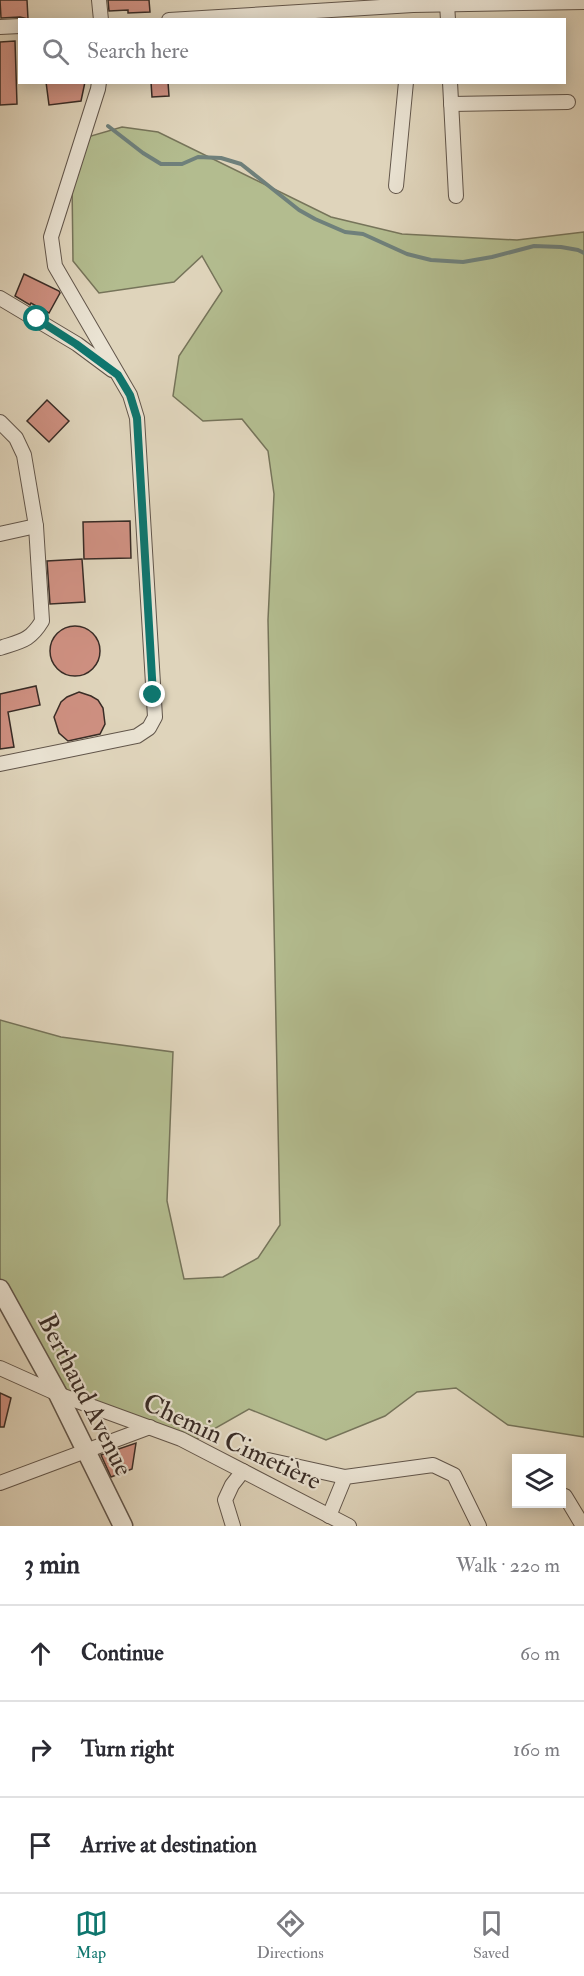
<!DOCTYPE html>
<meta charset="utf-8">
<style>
body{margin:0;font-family:"IM FELL Double Pica",serif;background:#f2f2f3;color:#2b2b33}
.controls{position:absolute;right:18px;bottom:18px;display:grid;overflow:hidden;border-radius:0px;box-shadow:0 3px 15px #0003}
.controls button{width:54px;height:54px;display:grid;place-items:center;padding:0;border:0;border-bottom:2px solid #e1e1e2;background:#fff;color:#2b2b33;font:30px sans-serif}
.stop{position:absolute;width:18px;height:18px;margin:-14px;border:4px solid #0f766e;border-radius:50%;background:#fff}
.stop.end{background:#0f766e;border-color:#fff;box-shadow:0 2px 6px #0008}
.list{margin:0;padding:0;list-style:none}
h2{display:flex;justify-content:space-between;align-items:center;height:78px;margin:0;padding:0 24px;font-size:26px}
h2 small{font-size:20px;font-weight:400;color:#7c7c81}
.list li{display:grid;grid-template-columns:39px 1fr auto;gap:18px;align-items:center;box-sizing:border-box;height:96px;padding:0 24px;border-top:2px solid #e1e1e2}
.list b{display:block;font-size:22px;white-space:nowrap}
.list em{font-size:20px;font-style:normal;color:#7c7c81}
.icon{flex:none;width:33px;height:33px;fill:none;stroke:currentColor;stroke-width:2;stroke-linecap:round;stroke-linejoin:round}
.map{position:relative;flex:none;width:584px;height:1526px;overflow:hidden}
.search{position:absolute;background:#fff;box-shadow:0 3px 15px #0003;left:18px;right:18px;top:18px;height:66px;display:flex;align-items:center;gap:15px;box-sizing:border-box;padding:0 21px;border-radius:0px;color:#7c7c81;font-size:22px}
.sheet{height:366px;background:#fff}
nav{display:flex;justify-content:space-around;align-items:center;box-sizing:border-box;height:84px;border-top:2px solid #e1e1e2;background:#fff;font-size:16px;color:#7c7c81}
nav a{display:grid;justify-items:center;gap:3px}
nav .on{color:#0f766e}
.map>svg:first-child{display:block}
</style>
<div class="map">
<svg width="584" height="1526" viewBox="0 0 584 1526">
<rect width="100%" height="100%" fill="#dfd4bb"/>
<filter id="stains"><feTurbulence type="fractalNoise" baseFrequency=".00333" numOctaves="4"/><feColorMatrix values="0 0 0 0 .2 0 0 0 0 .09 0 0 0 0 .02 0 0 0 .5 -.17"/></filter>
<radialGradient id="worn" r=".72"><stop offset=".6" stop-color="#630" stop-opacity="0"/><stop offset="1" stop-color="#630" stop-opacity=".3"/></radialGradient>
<polygon fill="#b3bc8f" stroke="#76745a" stroke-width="1.5" points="122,127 158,132 331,217 402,234 517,240 584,232 584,1437 508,1425 456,1388 417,1392 385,1416 326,1440 249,1409 193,1441 58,1393 0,1287 0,1020 61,1037 173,1052 167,1201 184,1279 223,1277 258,1258 280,1225 268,620 274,494 268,451 242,419 203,421 173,396 179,356 222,291 202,256 174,282 99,293 73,261 72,182 84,138"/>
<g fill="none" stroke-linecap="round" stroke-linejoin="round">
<polyline stroke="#6f807b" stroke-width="4" points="108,126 143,153 161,164 182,164 198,157 221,158 241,164 299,210 315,219 345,232 363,234 407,254 431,260 463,262 492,257 534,246 561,247 578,250 584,253"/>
</g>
<g fill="#ce9081" stroke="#392c26" stroke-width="1.5">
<polygon points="0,0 27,0 28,19 20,17 1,18"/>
<polygon points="108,0 149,0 150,12 128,13 128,10 109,11"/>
<polygon points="15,41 17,104 0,105 0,42"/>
<polygon points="46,82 85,82 81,101 49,105"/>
<polygon points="151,82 168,82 169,96 152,97"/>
<polygon points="24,274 59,291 60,293 49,313 31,303 30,305 15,296"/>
<polygon points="47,400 69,421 49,442 27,421"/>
<polygon points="130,521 131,558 84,559 83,522"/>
<polygon points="82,559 85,602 50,604 47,561"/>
<circle cx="75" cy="651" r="25"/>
<polygon points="36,686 40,705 8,712 14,747 0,749 0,694"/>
<polygon points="79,692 91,696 98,700 103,708 105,724 100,734 68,741 59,733 54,717 61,702 67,697"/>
<polygon points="0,1393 11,1398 4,1427 0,1427"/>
<polygon points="136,1443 132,1469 111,1477 101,1455"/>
</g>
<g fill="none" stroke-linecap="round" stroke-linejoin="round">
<defs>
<g id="minor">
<polyline points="99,0 101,20"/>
<polyline points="447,4 448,20"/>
<polyline points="169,20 413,5 584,2"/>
<polyline points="0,27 20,26"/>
<polyline points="450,82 456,196"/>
<polyline points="451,104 568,102"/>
<polyline points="396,186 406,82"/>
<polyline points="0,298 77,344 112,370"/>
<path d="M0 422 16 438 24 455 36 526 42 621C30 641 21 641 0 648"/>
<polyline points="0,534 36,526"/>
<polyline points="0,764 137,736 149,728 155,717 137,418 130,395 55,266 51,237 98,89 99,82"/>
<polyline points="0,1368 58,1394 181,1439 349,1526"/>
<polyline points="268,1460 345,1477"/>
<polyline points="0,1483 150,1427"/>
<polyline points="565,1496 583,1526"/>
<polyline points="329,1516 345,1477 433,1465 454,1475 479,1526"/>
<polyline points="233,1526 225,1500 232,1485 243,1471"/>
</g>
<polyline id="tertiary" points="0,1289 58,1394 123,1526"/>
</defs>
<use href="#minor" stroke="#62564b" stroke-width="16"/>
<use href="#tertiary" stroke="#62564b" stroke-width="21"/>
<use href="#minor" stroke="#eae3d3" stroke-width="14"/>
<use href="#tertiary" stroke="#eae3d3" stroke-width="18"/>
</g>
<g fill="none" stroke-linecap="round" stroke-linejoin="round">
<polyline stroke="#0f766e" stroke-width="8" points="37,319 76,344 118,375 130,395 137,418 153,695"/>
</g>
<g text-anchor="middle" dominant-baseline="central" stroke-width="4.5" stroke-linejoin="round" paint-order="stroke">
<g font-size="26" fill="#392c26" stroke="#eae3d3">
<text transform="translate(85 1395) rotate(63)">Berthaud Avenue</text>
<text transform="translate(232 1442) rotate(25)">Chemin Cimetière</text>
</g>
</g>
<rect width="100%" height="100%" filter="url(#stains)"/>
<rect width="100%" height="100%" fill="url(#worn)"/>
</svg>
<div class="controls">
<button><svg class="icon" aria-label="layers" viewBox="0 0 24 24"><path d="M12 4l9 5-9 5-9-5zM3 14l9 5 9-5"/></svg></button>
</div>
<div class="stop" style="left:37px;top:319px"></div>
<div class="stop end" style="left:153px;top:695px"></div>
<div class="search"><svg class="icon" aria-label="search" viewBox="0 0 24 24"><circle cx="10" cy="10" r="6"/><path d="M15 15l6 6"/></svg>Search here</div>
</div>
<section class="sheet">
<h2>3 min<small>Walk · 220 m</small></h2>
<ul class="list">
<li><svg class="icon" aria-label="ahead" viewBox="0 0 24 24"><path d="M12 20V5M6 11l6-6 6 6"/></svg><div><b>Continue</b></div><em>60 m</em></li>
<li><svg class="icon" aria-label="right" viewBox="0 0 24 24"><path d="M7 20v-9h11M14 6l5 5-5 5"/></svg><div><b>Turn right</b></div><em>160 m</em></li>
<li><svg class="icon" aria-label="arrive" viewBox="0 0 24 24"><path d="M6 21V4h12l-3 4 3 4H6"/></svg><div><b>Arrive at destination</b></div></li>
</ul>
</section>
<nav>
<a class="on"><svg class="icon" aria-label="map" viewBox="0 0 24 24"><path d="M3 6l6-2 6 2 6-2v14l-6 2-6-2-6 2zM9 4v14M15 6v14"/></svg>Map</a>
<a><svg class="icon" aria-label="directions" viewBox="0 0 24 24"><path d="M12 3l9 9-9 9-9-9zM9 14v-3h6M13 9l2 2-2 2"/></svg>Directions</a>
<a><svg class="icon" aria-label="saved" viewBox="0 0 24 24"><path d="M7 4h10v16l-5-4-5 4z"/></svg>Saved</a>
</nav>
